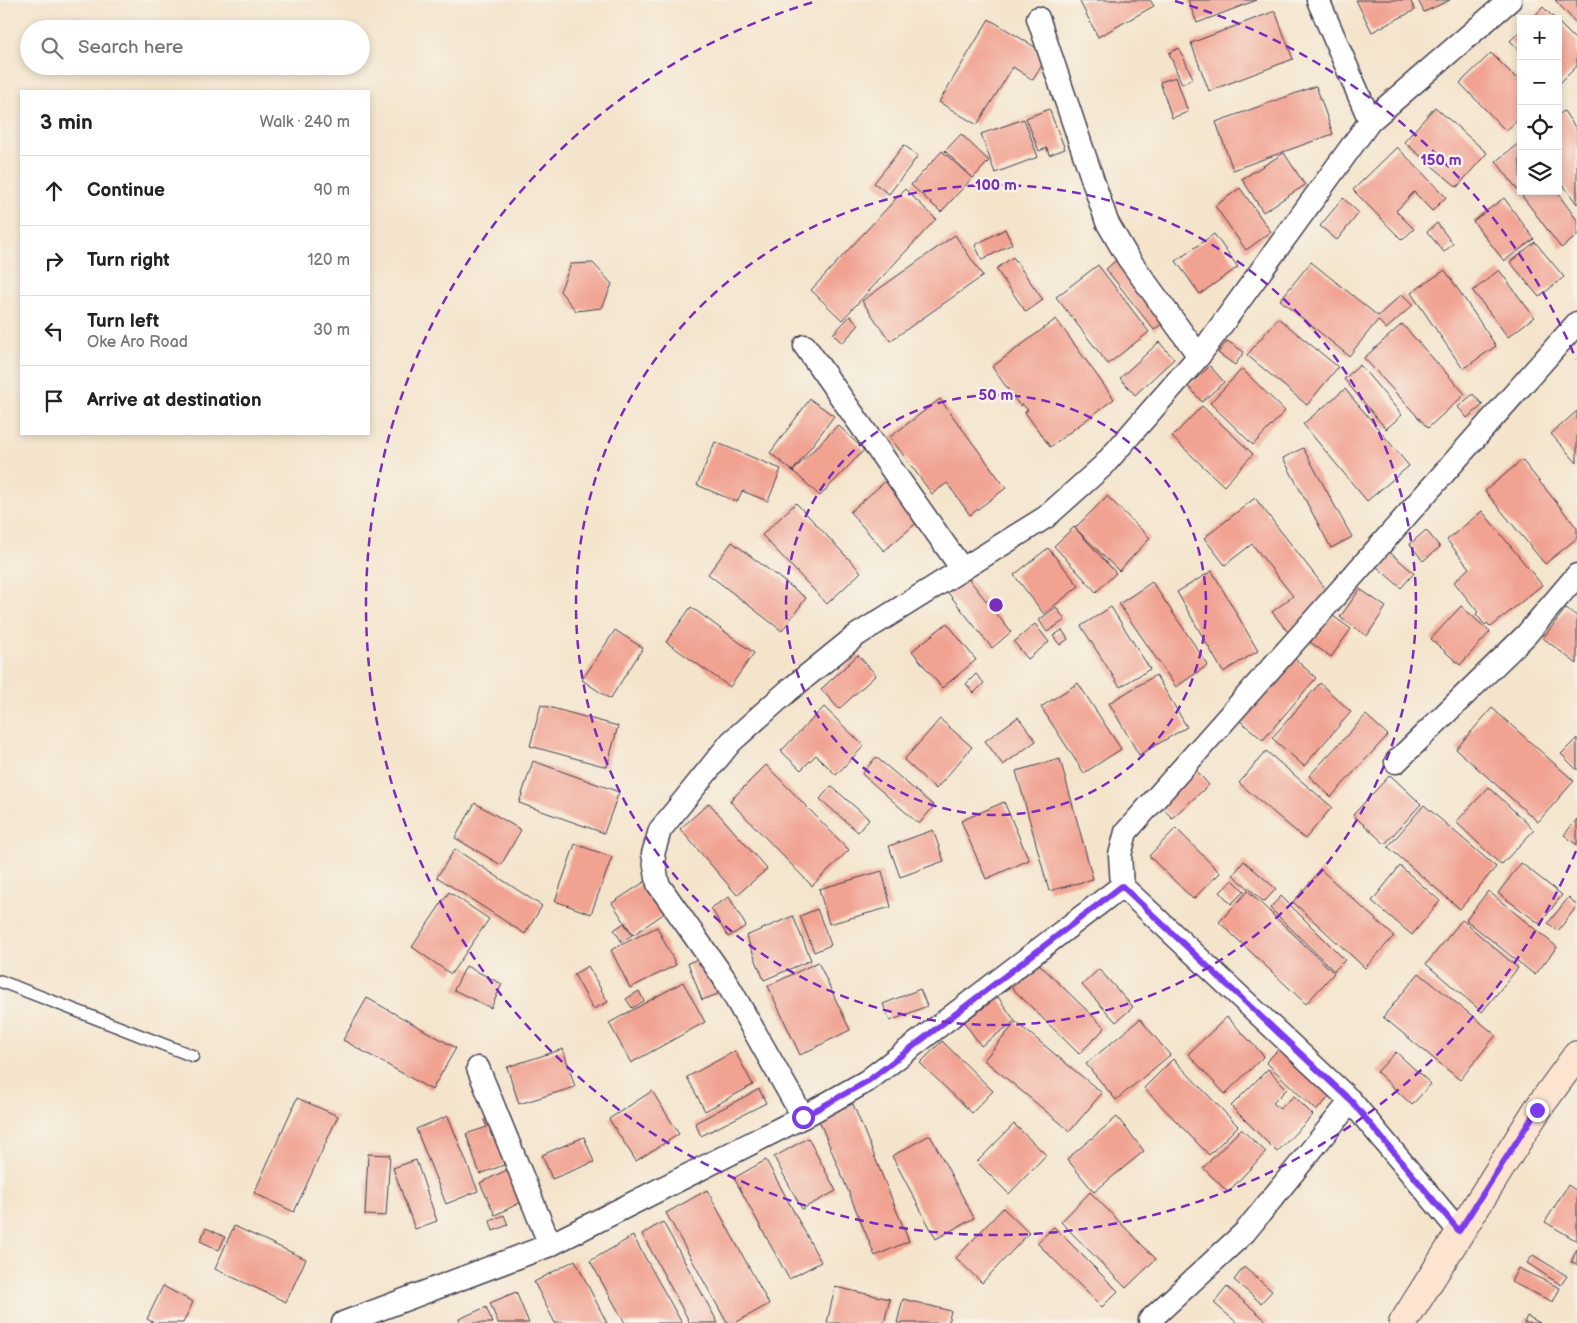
<!DOCTYPE html>
<meta charset="utf-8">
<style>
body{margin:0;font-family:"Balsamiq Sans",sans-serif;background:#f2f2f2;color:#222}
.controls{position:absolute;right:15px;top:15px;display:grid;overflow:hidden;border-radius:0px;box-shadow:0 2px 8px #0003}
.controls button{width:45px;height:45px;display:grid;place-items:center;padding:0;border:0;border-bottom:1px solid #e0e0e0;background:#fff;color:#222;font:25px sans-serif}
.stop{position:absolute;width:15px;height:15px;margin:-11px;border:4px solid #7c3aed;border-radius:50%;background:#fff}
.stop.end{background:#7c3aed;border-color:#fff;box-shadow:0 1px 5px #0008}
.list{margin:0;padding:0;list-style:none}
h2{display:flex;justify-content:space-between;align-items:center;height:65px;margin:0;padding:0 20px;font-size:21px}
h2 small{font-size:16px;font-weight:400;color:#767676}
.list li{display:grid;grid-template-columns:32px 1fr auto;gap:15px;align-items:center;box-sizing:border-box;height:70px;padding:0 20px;border-top:1px solid #e0e0e0}
.list b{display:block;font-size:19px;white-space:nowrap}
.list p{margin:0;font-size:16px;white-space:nowrap;color:#767676}
.list em{font-size:16px;font-style:normal;color:#767676}
.icon{flex:none;width:28px;height:28px;fill:none;stroke:currentColor;stroke-width:2;stroke-linecap:round;stroke-linejoin:round}
.map{position:relative;flex:none;width:1577px;height:1323px;overflow:hidden}
.search{position:absolute;background:#fff;box-shadow:0 2px 8px #0003;left:20px;top:20px;width:350px;height:55px;display:flex;align-items:center;gap:12px;box-sizing:border-box;padding:0 18px;border-radius:28px;color:#767676;font-size:19px}
.panel{position:absolute;background:#fff;box-shadow:0 2px 8px #0003;left:20px;top:90px;width:350px;height:345px;border-radius:0px}
.map>svg:first-child{display:block}
</style>
<div class="map">
<svg width="1577" height="1323" viewBox="0 0 1577 1323">
<rect width="100%" height="100%" fill="#f7f3e8"/>
<filter id="ink" filterUnits="userSpaceOnUse"><feTurbulence type="fractalNoise" baseFrequency=".02" numOctaves="2"/><feDisplacementMap in="SourceGraphic" scale="10" xChannelSelector="R" yChannelSelector="G"/><feConvolveMatrix kernelMatrix="1 2 1 2 8 2 1 2 1" color-interpolation-filters="sRGB"/></filter>
<filter id="wash" filterUnits="userSpaceOnUse"><feTurbulence type="fractalNoise" baseFrequency=".0096" numOctaves="4" result="noise"/><feDisplacementMap in="SourceGraphic" scale="20" xChannelSelector="R" yChannelSelector="G"/><feGaussianBlur stdDeviation="1.12" result="paint"/><feColorMatrix in="noise" values="0 0 0 0 0 0 0 0 0 0 0 0 0 0 0 0 0 1.4 0 .05"/><feComposite in="paint" operator="in"/></filter>
<g filter="url(#wash)">
<rect width="100%" height="100%" fill="#f4e4cc"/>
<g id="blocks">
<g fill="#f1a291">
<polygon points="1084,0 1150,0 1154,6 1098,37 1080,2"/>
<polygon points="1188,0 1257,0 1197,23"/>
<polygon points="1356,0 1410,0 1415,10 1372,32"/>
<polygon points="1418,0 1450,0 1424,12"/>
<polygon points="1555,0 1577,0 1577,24"/>
<polygon points="1543,7 1555,19 1532,19"/>
<polygon points="1275,11 1293,59 1209,91 1191,43"/>
<polygon points="989,19 1048,55 1033,80 1013,67 977,125 939,102"/>
<polygon points="1558,22 1577,41 1577,66 1558,85"/>
<polygon points="1521,30 1521,51 1510,41"/>
<polygon points="1179,48 1193,78 1182,84 1169,53"/>
<polygon points="1491,53 1521,83 1521,117 1506,131 1460,83"/>
<polygon points="1176,77 1188,112 1172,118 1160,82"/>
<polygon points="1316,86 1333,134 1233,170 1216,122"/>
<polygon points="1435,107 1487,153 1457,187 1404,142"/>
<polygon points="1049,109 1065,149 1049,155 1047,148 1039,151 1026,118"/>
<polygon points="1564,111 1577,130 1577,204 1558,178 1558,115"/>
<polygon points="1024,119 1038,157 995,173 981,134"/>
<polygon points="961,134 989,161 973,178 945,151"/>
<polygon points="1519,143 1521,191 1556,191 1577,220 1577,236 1561,248 1496,161"/>
<polygon points="904,145 918,156 889,194 874,183"/>
<polygon points="1397,147 1446,197 1432,211 1414,192 1396,211 1414,229 1402,240 1353,190"/>
<polygon points="942,151 972,178 941,212 911,185"/>
<polygon points="1284,153 1305,185 1263,212 1242,179"/>
<polygon points="1240,188 1271,232 1246,250 1215,206"/>
<polygon points="905,189 936,219 842,320 811,290"/>
<polygon points="1343,198 1359,213 1337,240 1320,226"/>
<polygon points="1504,198 1534,239 1504,261 1473,221"/>
<polygon points="1437,223 1453,244 1444,252 1427,232"/>
<polygon points="1005,229 1012,244 982,260 975,245"/>
<polygon points="1214,234 1238,267 1200,294 1176,261"/>
<polygon points="955,235 983,276 890,341 862,301"/>
<polygon points="1535,242 1564,277 1539,297 1510,262"/>
<polygon points="1013,257 1043,300 1026,312 996,269"/>
<polygon points="1120,257 1168,319 1154,330 1106,269"/>
<polygon points="1311,262 1378,316 1402,294 1413,305 1386,329 1378,320 1349,356 1280,300"/>
<polygon points="593,263 612,284 602,308 576,311 560,291 571,264"/>
<polygon points="1098,265 1149,332 1108,364 1056,297"/>
<polygon points="1445,270 1496,346 1463,369 1411,293"/>
<polygon points="1499,270 1534,317 1508,337 1473,291"/>
<polygon points="850,316 859,325 842,343 833,334"/>
<polygon points="1278,318 1338,367 1307,405 1247,355"/>
<polygon points="1056,319 1114,399 1050,447 1025,412 1028,410 1022,404 1020,406 992,367"/>
<polygon points="1402,324 1465,394 1428,428 1364,358"/>
<polygon points="1227,341 1244,352 1235,365 1218,353"/>
<polygon points="1159,342 1174,359 1135,395 1120,378"/>
<polygon points="1360,365 1402,415 1386,429 1344,379"/>
<polygon points="1210,366 1224,382 1202,402 1188,386"/>
<polygon points="1242,369 1285,411 1253,445 1210,403"/>
<polygon points="1345,389 1409,466 1367,501 1303,424"/>
<polygon points="1473,394 1483,405 1467,418 1458,407"/>
<polygon points="810,399 834,416 793,471 770,453"/>
<polygon points="940,399 1006,488 970,515 947,483 932,494 890,437"/>
<polygon points="1202,406 1253,454 1224,486 1172,437"/>
<polygon points="1577,411 1577,463 1551,434"/>
<polygon points="838,425 864,450 820,496 793,471"/>
<polygon points="715,442 781,469 768,501 742,491 737,502 697,485"/>
<polygon points="1303,448 1352,537 1331,548 1283,458"/>
<polygon points="1522,460 1577,528 1577,538 1545,564 1485,491"/>
<polygon points="887,480 921,519 884,551 850,512"/>
<polygon points="1107,496 1150,538 1119,571 1075,528"/>
<polygon points="1255,498 1332,597 1288,632 1272,612 1293,596 1252,544 1225,565 1204,538"/>
<polygon points="796,503 861,572 827,604 762,535"/>
<polygon points="1482,511 1542,585 1491,627 1487,623 1485,625 1476,614 1478,612 1454,582 1469,568 1447,540"/>
<polygon points="1074,527 1116,573 1096,592 1054,546"/>
<polygon points="1426,530 1440,547 1423,561 1410,544"/>
<polygon points="732,542 806,598 782,631 708,574"/>
<polygon points="1048,548 1079,586 1044,614 1014,575"/>
<polygon points="1388,551 1414,573 1401,588 1376,566"/>
<polygon points="1212,571 1258,651 1223,672 1177,592"/>
<polygon points="964,573 1011,632 992,648 945,589"/>
<polygon points="1152,582 1208,665 1176,687 1119,604"/>
<polygon points="1360,589 1386,607 1367,636 1340,617"/>
<polygon points="1461,606 1490,632 1460,665 1431,639"/>
<polygon points="691,607 754,653 730,687 666,642"/>
<polygon points="1056,607 1065,620 1047,632 1039,620"/>
<polygon points="1111,607 1150,669 1120,687 1081,626"/>
<polygon points="1566,608 1577,616 1577,664 1543,638"/>
<polygon points="1330,614 1351,629 1331,657 1310,642"/>
<polygon points="947,623 976,660 942,688 912,651"/>
<polygon points="1035,624 1049,642 1028,659 1014,642"/>
<polygon points="615,630 643,648 610,699 582,680"/>
<polygon points="1062,630 1068,639 1060,645 1053,636"/>
<polygon points="858,655 876,675 839,709 821,689"/>
<polygon points="1293,657 1316,678 1263,740 1239,720"/>
<polygon points="976,674 984,683 974,693 966,684"/>
<polygon points="1156,675 1187,727 1139,755 1109,703"/>
<polygon points="1078,683 1121,749 1084,773 1041,707"/>
<polygon points="1320,683 1351,712 1304,766 1272,738"/>
<polygon points="541,705 618,726 607,767 530,746"/>
<polygon points="824,707 864,746 836,775 816,755 801,770 781,751"/>
<polygon points="1492,708 1574,781 1538,822 1456,749"/>
<polygon points="1366,715 1388,735 1331,797 1309,776"/>
<polygon points="1018,717 1036,741 1003,765 985,741"/>
<polygon points="940,719 972,747 936,789 904,760"/>
<polygon points="1577,738 1577,770 1561,754"/>
<polygon points="1266,751 1332,807 1305,839 1239,783"/>
<polygon points="876,757 934,806 919,824 862,774"/>
<polygon points="1060,759 1093,879 1049,891 1016,771"/>
<polygon points="533,761 619,792 604,833 519,803"/>
<polygon points="766,765 849,850 812,886 730,801"/>
<polygon points="1195,769 1209,785 1172,818 1158,803"/>
<polygon points="1390,775 1421,804 1385,844 1353,815"/>
<polygon points="831,786 869,819 858,832 820,799"/>
<polygon points="1489,787 1534,830 1501,865 1456,822"/>
<polygon points="1004,802 1029,860 986,879 961,821"/>
<polygon points="475,803 521,830 501,865 455,838"/>
<polygon points="709,803 767,869 737,895 680,829"/>
<polygon points="1424,805 1496,867 1460,909 1388,847"/>
<polygon points="1577,819 1577,845 1564,835"/>
<polygon points="1176,828 1220,873 1193,899 1149,856"/>
<polygon points="933,830 944,861 900,877 889,846"/>
<polygon points="575,844 612,857 591,914 555,901"/>
<polygon points="455,849 542,906 525,934 437,877"/>
<polygon points="1244,861 1276,889 1264,902 1233,875"/>
<polygon points="1521,863 1562,895 1540,924 1498,893"/>
<polygon points="1400,866 1440,901 1412,935 1372,901"/>
<polygon points="1321,870 1394,936 1365,968 1293,902"/>
<polygon points="882,871 891,907 829,924 819,889"/>
<polygon points="1233,880 1244,891 1231,904 1220,892"/>
<polygon points="646,881 666,912 633,935 612,903"/>
<polygon points="1248,891 1334,973 1306,1004 1219,922"/>
<polygon points="1488,891 1557,947 1535,975 1466,920"/>
<polygon points="449,892 489,919 451,974 412,947"/>
<polygon points="1281,896 1345,960 1334,971 1270,908"/>
<polygon points="729,897 746,926 728,937 711,908"/>
<polygon points="1569,897 1577,906 1558,931 1548,923"/>
<polygon points="817,909 831,945 814,952 800,916"/>
<polygon points="793,916 811,960 764,980 746,936"/>
<polygon points="1462,920 1518,968 1482,1012 1426,964"/>
<polygon points="624,923 632,935 622,942 614,930"/>
<polygon points="657,927 676,965 630,988 611,950"/>
<polygon points="703,957 718,994 702,1000 688,963"/>
<polygon points="818,962 850,1030 800,1055 768,986"/>
<polygon points="1037,962 1105,1028 1079,1054 1012,988"/>
<polygon points="466,966 502,984 491,1008 454,990"/>
<polygon points="588,966 608,1002 593,1009 574,974"/>
<polygon points="1099,969 1133,1007 1116,1022 1082,985"/>
<polygon points="1419,973 1496,1035 1460,1080 1383,1017"/>
<polygon points="683,982 705,1022 631,1063 609,1023"/>
<polygon points="920,989 927,1006 890,1021 883,1004"/>
<polygon points="639,991 644,1001 632,1008 626,999"/>
<polygon points="998,997 1015,1021 981,1046 964,1022"/>
<polygon points="367,998 456,1048 432,1090 343,1040"/>
<polygon points="1227,1017 1264,1056 1225,1094 1188,1054"/>
<polygon points="1140,1019 1170,1055 1116,1100 1086,1064"/>
<polygon points="1016,1022 1102,1093 1070,1131 984,1060"/>
<polygon points="942,1041 993,1091 972,1113 920,1063"/>
<polygon points="1283,1045 1332,1094 1316,1111 1266,1062"/>
<polygon points="563,1049 575,1087 519,1104 507,1067"/>
<polygon points="735,1051 753,1085 705,1111 687,1077"/>
<polygon points="1396,1052 1431,1084 1412,1105 1377,1072"/>
<polygon points="1173,1059 1238,1126 1209,1155 1144,1088"/>
<polygon points="1268,1069 1287,1089 1273,1103 1280,1109 1294,1096 1313,1115 1277,1152 1231,1106"/>
<polygon points="759,1089 766,1103 701,1136 695,1123"/>
<polygon points="652,1091 679,1134 636,1161 609,1119"/>
<polygon points="297,1098 338,1116 294,1212 254,1193"/>
<polygon points="853,1104 909,1241 875,1256 818,1118"/>
<polygon points="448,1116 478,1191 446,1204 416,1129"/>
<polygon points="497,1116 502,1127 490,1132 492,1137 508,1131 511,1158 503,1161 504,1165 480,1174 466,1134 487,1127 484,1120"/>
<polygon points="1117,1117 1144,1151 1094,1192 1067,1159"/>
<polygon points="1014,1124 1046,1155 1009,1194 977,1162"/>
<polygon points="1241,1129 1266,1152 1228,1192 1203,1168"/>
<polygon points="930,1135 974,1218 936,1239 892,1156"/>
<polygon points="584,1137 594,1162 552,1179 542,1155"/>
<polygon points="808,1138 836,1191 802,1209 774,1157"/>
<polygon points="368,1154 390,1155 386,1216 365,1215"/>
<polygon points="416,1160 437,1221 415,1229 393,1168"/>
<polygon points="766,1160 821,1262 789,1279 734,1178"/>
<polygon points="517,1165 532,1197 495,1215 480,1183"/>
<polygon points="1568,1185 1577,1191 1577,1241 1545,1222"/>
<polygon points="707,1190 769,1304 735,1323 727,1323 666,1213"/>
<polygon points="1090,1192 1156,1259 1126,1288 1061,1222"/>
<polygon points="1003,1208 1029,1233 982,1283 956,1258"/>
<polygon points="504,1215 508,1225 493,1231 490,1221"/>
<polygon points="663,1222 718,1323 690,1323 642,1234"/>
<polygon points="234,1226 306,1259 286,1302 215,1269"/>
<polygon points="1054,1227 1118,1291 1102,1307 1037,1243"/>
<polygon points="206,1228 225,1237 219,1250 200,1241"/>
<polygon points="633,1236 682,1323 625,1323 590,1261"/>
<polygon points="1577,1249 1577,1265 1571,1262"/>
<polygon points="1533,1255 1567,1276 1561,1285 1527,1263"/>
<polygon points="575,1260 607,1323 555,1323 534,1282"/>
<polygon points="1244,1267 1272,1291 1261,1303 1234,1280"/>
<polygon points="1518,1268 1560,1288 1553,1302 1511,1282"/>
<polygon points="163,1286 193,1302 183,1323 154,1323 147,1319"/>
<polygon points="835,1287 890,1299 884,1323 827,1323"/>
<polygon points="1227,1287 1269,1323 1237,1323 1214,1303"/>
<polygon points="516,1292 529,1323 498,1323 490,1303"/>
<polygon points="903,1299 951,1311 948,1323 897,1323"/>
<polygon points="486,1307 493,1323 460,1323 459,1319"/>
<polygon points="1527,1316 1540,1323 1524,1323"/>
</g>
</g>
</g>
<g filter="url(#ink)">
<use href="#blocks" fill-opacity="0" stroke="#423f51" stroke-width="1"/>
<g fill="none" stroke-linecap="round" stroke-linejoin="round">
<defs>
<polyline id="service" points="0,981 193,1056"/>
<g id="minor">
<polyline points="1318,0 1370,121"/>
<polyline points="1038,18 1107,222 1128,258 1199,356"/>
<polyline points="805,346 962,569"/>
<polyline points="1396,762 1526,635 1577,575"/>
<polyline points="1122,886 1351,1101 1459,1231"/>
<polyline points="478,1068 550,1245"/>
<polyline points="803,1117 724,978 658,884 653,854 660,830 731,742 788,691 857,635 1046,517 1103,466 1199,356 1370,121 1510,0"/>
<polyline points="1150,1320 1245,1232 1351,1101"/>
<polyline points="343,1323 550,1245 803,1117 867,1081 1122,886 1120,855 1126,832 1577,323"/>
</g>
<polyline id="secondary" points="1403,1323 1537,1110 1577,1055"/>
</defs>
<use href="#service" stroke="#423f51" stroke-width="14"/>
<use href="#minor" stroke="#423f51" stroke-width="25"/>
<use href="#secondary" stroke="#423f51" stroke-width="30"/>
<use href="#service" stroke="#fff" stroke-width="11"/>
<use href="#minor" stroke="#fff" stroke-width="22"/>
<use href="#secondary" stroke="#fde4d1" stroke-width="28"/>
</g>
</g>
<g fill="none" stroke-linecap="round" stroke-linejoin="round" filter="url(#ink)">
<polyline stroke="#7c3aed" stroke-width="6" points="803,1117 868,1081 1122,886 1352,1102 1459,1231 1537,1110"/>
</g>
<g fill="none" stroke="#7b2cbf" stroke-width="2.5" stroke-dasharray="9 6">
<circle cx="996" cy="605" r="210"/>
<circle cx="996" cy="605" r="420"/>
<path d="M1576 851A630 630 0 1 1 817 1M1175 1A630 630 0 0 1 1576 359"/>
</g>
<circle cx="996" cy="605" r="8" fill="#7b2cbf" stroke="#f7f3e8" stroke-width="2.5"/>
<g font-size="15" text-anchor="middle" font-weight="bold" fill="#7b2cbf" stroke="#f7f3e8" stroke-width="5" stroke-linejoin="round" paint-order="stroke">
<text x="1441" y="165">150 m</text>
<text x="996" y="190">100 m</text>
<text x="996" y="400">50 m</text>
</g>
</svg>
<div class="controls">
<button>+</button>
<button>−</button>
<button><svg class="icon" aria-label="locate" viewBox="0 0 24 24"><circle cx="12" cy="12" r="6"/><path d="M12 2v4M12 18v4M2 12h4M18 12h4"/></svg></button>
<button><svg class="icon" aria-label="layers" viewBox="0 0 24 24"><path d="M12 4l9 5-9 5-9-5zM3 14l9 5 9-5"/></svg></button>
</div>
<div class="stop" style="left:803px;top:1117px"></div>
<div class="stop end" style="left:1537px;top:1110px"></div>
<div class="search"><svg class="icon" aria-label="search" viewBox="0 0 24 24"><circle cx="10" cy="10" r="6"/><path d="M15 15l6 6"/></svg>Search here</div>
<section class="panel">
<h2>3 min<small>Walk · 240 m</small></h2>
<ul class="list">
<li><svg class="icon" aria-label="ahead" viewBox="0 0 24 24"><path d="M12 20V5M6 11l6-6 6 6"/></svg><div><b>Continue</b></div><em>90 m</em></li>
<li><svg class="icon" aria-label="right" viewBox="0 0 24 24"><path d="M7 20v-9h11M14 6l5 5-5 5"/></svg><div><b>Turn right</b></div><em>120 m</em></li>
<li><svg class="icon" aria-label="left" viewBox="0 0 24 24"><path d="M17 20v-9H6M10 6l-5 5 5 5"/></svg><div><b>Turn left</b><p>Oke Aro Road</p></div><em>30 m</em></li>
<li><svg class="icon" aria-label="arrive" viewBox="0 0 24 24"><path d="M6 21V4h12l-3 4 3 4H6"/></svg><div><b>Arrive at destination</b></div></li>
</ul>
</section>
</div>
